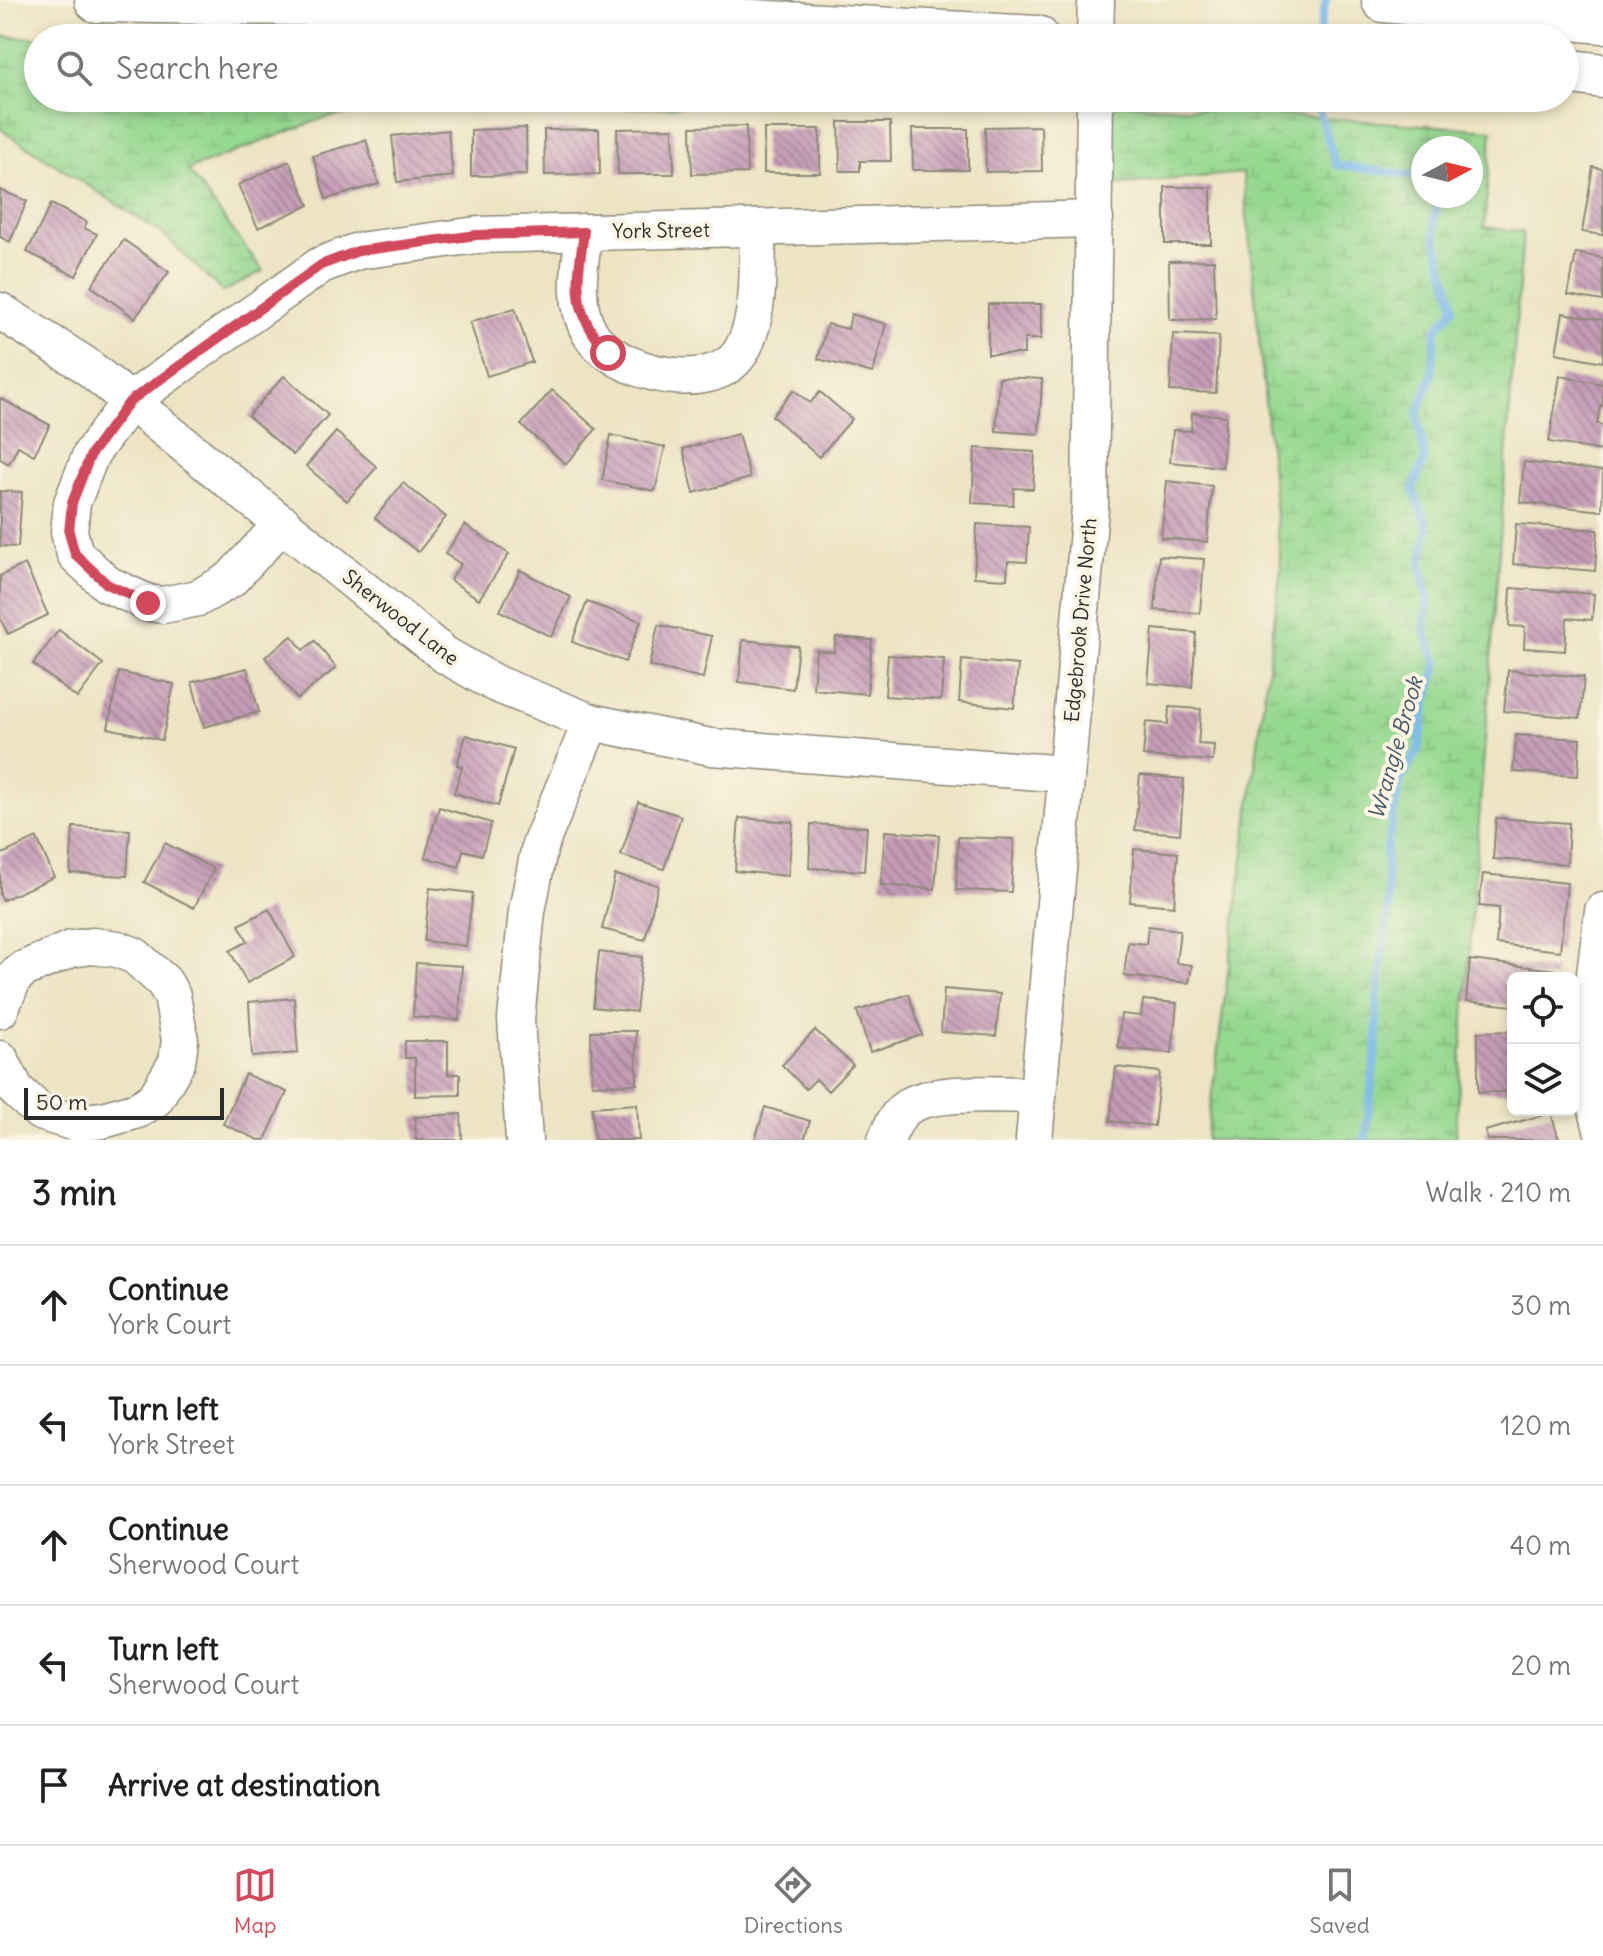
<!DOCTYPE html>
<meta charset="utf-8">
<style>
body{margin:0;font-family:Delius,sans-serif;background:#f6f6f6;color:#202124}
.controls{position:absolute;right:24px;bottom:24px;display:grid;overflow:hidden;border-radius:12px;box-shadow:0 4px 12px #0003}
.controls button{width:72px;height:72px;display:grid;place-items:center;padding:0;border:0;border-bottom:2px solid #e0e0e0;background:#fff;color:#202124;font:40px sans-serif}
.compass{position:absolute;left:1411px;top:136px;width:72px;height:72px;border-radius:50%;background:#fff;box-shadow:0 4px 12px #0003;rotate:83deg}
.scale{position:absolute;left:24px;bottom:20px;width:200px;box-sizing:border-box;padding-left:8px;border:4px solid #2b2b2b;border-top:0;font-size:22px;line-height:28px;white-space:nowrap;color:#2b2b2b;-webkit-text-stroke:6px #fcf5e5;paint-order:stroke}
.stop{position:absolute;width:24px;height:24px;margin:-18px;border:6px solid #d1495b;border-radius:50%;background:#fff}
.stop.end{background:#d1495b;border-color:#fff;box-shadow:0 2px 8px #0008}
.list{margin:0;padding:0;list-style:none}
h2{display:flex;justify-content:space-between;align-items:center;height:104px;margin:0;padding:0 32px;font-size:34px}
h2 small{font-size:26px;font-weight:400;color:#757577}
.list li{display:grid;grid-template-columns:52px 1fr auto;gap:24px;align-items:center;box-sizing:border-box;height:120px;padding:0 32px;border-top:2px solid #e0e0e0}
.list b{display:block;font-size:30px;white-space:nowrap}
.list p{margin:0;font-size:26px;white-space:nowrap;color:#757577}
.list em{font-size:26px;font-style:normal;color:#757577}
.icon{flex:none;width:44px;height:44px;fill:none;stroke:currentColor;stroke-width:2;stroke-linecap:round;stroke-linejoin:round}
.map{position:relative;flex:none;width:1603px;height:1140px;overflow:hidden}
.search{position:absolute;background:#fff;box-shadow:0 4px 12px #0003;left:24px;right:24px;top:24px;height:88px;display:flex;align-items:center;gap:20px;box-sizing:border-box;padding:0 28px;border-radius:44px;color:#757577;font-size:30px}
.sheet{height:704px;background:#fff}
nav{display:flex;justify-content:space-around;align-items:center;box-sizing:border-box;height:112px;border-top:2px solid #e0e0e0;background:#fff;font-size:22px;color:#757577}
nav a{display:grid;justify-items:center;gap:4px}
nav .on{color:#d1495b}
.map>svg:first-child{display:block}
</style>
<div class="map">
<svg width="1603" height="1140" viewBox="0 0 1603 1140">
<defs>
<pattern id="wetland-marsh" width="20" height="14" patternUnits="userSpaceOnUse" patternTransform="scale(2)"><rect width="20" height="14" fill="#95d890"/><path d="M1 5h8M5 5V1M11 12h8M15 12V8" fill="none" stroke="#81ba7c"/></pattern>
<pattern id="building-back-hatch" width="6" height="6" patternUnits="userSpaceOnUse" patternTransform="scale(2)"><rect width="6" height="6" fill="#c59cb7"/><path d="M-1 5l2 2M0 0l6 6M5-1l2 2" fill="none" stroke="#a07f95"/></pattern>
</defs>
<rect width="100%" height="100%" fill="#fcf5e5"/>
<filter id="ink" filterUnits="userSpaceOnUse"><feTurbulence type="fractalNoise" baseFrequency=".0125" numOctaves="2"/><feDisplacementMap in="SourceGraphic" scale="16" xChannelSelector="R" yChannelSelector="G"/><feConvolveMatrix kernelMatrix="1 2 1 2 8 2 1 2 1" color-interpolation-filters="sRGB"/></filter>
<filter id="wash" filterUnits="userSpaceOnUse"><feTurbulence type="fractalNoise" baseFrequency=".006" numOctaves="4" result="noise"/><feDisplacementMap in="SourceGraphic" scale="32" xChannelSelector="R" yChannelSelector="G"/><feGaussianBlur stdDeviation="1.8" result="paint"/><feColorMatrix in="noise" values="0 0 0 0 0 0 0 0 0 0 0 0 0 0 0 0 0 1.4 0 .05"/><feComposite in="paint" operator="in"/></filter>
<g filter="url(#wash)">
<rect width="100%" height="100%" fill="#ede4c4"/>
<g fill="url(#wetland-marsh)" stroke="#60825e" stroke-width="2" fill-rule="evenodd">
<polygon points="0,36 41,38 38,38 38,98 732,98 667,108 389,108 324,118 188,170 263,271 223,292 163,234 0,129"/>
<path d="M1102 102 1492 130 1484 227 1523 232 1455 1140H1206L1281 568 1243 173 1101 186ZM1423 148H1471V196H1423Z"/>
</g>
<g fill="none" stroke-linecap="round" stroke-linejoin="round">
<g stroke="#78b7eb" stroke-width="8">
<polyline points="1318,38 1326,0"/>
<polyline points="1315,98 1336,165 1423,177"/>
<path d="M1365 1140 1377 1041V1001L1388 908 1386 850 1401 780 1418 750 1428 697 1438 664 1424 630 1428 601 1421 564 1428 528 1413 489 1425 457 1417 415 1432 375 1436 330 1454 308C1451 281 1430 239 1435 214 1436 208 1439 202 1442 196"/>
</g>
</g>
<g id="blocks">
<g fill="url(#building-back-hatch)">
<polygon points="839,122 890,122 891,161 860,161 860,171 840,171"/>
<polygon points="746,126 747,173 692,174 691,127"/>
<polygon points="1041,126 1042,171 986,172 985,127"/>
<polygon points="526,128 527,175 471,176 471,130"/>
<polygon points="673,128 674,174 618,174 617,129"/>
<polygon points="599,129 600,174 545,175 544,130"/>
<rect x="764" y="129" width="56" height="44"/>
<polygon points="912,129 968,129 968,170 913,170"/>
<polygon points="448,130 453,176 397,182 392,136"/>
<polygon points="366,140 379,184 326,199 313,156"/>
<polygon points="289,161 309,205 258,228 238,185"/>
<polygon points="1593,167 1603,169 1603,235 1582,232"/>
<rect x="1165" y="187" width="46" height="57"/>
<polygon points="0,190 27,201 10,242 0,237"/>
<polygon points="51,204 87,222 84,228 97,234 76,276 27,252"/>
<polygon points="124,240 169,272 135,318 91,286"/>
<polygon points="1576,253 1603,258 1603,301 1568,295"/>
<polygon points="1214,260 1216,319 1170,320 1169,261"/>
<polygon points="988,304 1041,304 1041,339 1024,339 1024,354 988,354"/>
<polygon points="515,308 532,362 487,376 470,322"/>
<polygon points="1563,313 1603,320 1603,362 1556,353"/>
<polygon points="851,314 886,324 873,373 818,359 827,324 848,329"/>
<polygon points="1173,334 1219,336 1216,393 1170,391"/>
<polygon points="284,376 328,415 293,455 248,416"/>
<polygon points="1560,376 1603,384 1603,406 1600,405 1597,424 1603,425 1603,451 1549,442"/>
<polygon points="999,377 1042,379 1039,434 996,431"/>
<polygon points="552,390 596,429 566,464 521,425"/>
<polygon points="794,390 810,403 820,392 852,419 819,457 772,416"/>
<polygon points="0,398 50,425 34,455 18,446 9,464 0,459"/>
<polygon points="1192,413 1226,416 1222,467 1170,462 1173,430 1191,431"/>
<polygon points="336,432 377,467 347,501 306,466"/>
<polygon points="738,434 750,478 694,493 683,449"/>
<polygon points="611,435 665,447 655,491 602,480"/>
<polygon points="975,448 1035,452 1033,489 1014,488 1013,505 972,503"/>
<polygon points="1524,462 1603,471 1602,511 1520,502"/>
<polygon points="1167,481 1212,486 1207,542 1161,538"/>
<polygon points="403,483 446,517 418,552 375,518"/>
<polygon points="0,491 22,492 18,547 0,546"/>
<polygon points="977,524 1029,527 1027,562 1008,561 1007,579 974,577"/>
<polygon points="1516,524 1598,530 1595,571 1513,564"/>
<polygon points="465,525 509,554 479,599 450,580 461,564 445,554"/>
<polygon points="1159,556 1204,559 1200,613 1155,610"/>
<polygon points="25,564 48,615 8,634 0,618 0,576"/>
<polygon points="520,570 571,597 551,637 500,611"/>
<polygon points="1511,588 1594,594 1592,620 1567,618 1565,651 1524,648 1525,627 1509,626"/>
<polygon points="587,602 641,621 625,662 572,642"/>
<polygon points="658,625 712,636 703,678 649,666"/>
<polygon points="1153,629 1196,633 1192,687 1148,683"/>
<polygon points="59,630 103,664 77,698 33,664"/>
<polygon points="292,636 303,650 315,641 336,668 297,699 265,657"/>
<polygon points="836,637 872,640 867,694 813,689 816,650 834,652"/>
<polygon points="743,640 798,646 793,689 739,682"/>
<polygon points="888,655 944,659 941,700 885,696"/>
<polygon points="962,660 1018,665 1014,708 959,702"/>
<polygon points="247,668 259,712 204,727 192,682"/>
<polygon points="1508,670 1584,677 1580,718 1504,711"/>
<polygon points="119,672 174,684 162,740 108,728"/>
<polygon points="1169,707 1201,709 1198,744 1214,745 1213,761 1143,756 1146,722 1168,724"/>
<polygon points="466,735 514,749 498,806 454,793 462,767 457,765"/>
<polygon points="1516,735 1580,739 1578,776 1513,772"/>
<polygon points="1140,775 1184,779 1180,834 1135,830"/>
<polygon points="638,802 681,816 664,869 621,855"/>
<polygon points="439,807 491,823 482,855 463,850 459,867 425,857"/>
<polygon points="739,818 793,822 788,876 735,871"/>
<polygon points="1496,818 1569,823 1567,864 1493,859"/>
<polygon points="811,824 867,827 864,871 809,868"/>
<polygon points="73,827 130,830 127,876 70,873"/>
<polygon points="885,831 939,835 935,889 881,885"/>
<polygon points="958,837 1014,839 1011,892 956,890"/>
<polygon points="37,838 54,877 3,900 0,895 0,855"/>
<polygon points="165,843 214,869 194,908 144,882"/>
<polygon points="1134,849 1178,853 1174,906 1130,902"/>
<polygon points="1483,874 1567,883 1560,951 1496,944 1499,908 1479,906"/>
<polygon points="615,875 658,885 645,940 602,929"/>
<polygon points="430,888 473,893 466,946 424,941"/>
<polygon points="269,909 295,957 247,983 230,951 248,941 239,925"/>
<polygon points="1148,926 1180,930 1176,963 1192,965 1189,983 1124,976 1128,942 1146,944"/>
<polygon points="599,952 642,957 636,1012 593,1007"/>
<polygon points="1470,960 1555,970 1554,978 1513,978 1513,1006 1466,1001"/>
<polygon points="416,963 462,966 459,1020 413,1017"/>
<polygon points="944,989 1000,994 996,1036 941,1032"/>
<polygon points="909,994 922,1035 870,1052 857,1011"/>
<polygon points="294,998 298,1053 252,1057 249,1002"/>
<polygon points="1143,1000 1177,1003 1172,1053 1118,1048 1121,1014 1141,1016"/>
<polygon points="815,1030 853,1065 828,1091 816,1079 806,1089 782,1065"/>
<polygon points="591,1031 636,1031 637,1084 592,1085"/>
<polygon points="1513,1031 1513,1092 1478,1092 1478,1032"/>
<polygon points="405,1041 448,1041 448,1074 460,1074 460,1095 415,1096 415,1058 405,1058"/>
<polygon points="1116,1067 1160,1072 1154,1126 1110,1121"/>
<polygon points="245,1074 287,1092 265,1140 259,1140 223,1124"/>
<polygon points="637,1104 639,1140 594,1140 592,1107"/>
<polygon points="765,1107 810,1121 804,1140 755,1140"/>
<polygon points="1551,1113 1559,1140 1488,1140 1485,1131"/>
<polygon points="461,1114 462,1140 416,1140 415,1117"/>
</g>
</g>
</g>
<g filter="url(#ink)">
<use href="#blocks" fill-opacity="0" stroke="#8c8878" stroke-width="2"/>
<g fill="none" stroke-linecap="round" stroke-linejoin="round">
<defs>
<g id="minor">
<polyline points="1095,38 1096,0"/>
<path d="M584 232C580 266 572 302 590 333 614 373 711 397 740 353 761 320 758 265 757 228"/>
<polyline points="0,311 84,364 445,655 496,684 591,722 711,747 1066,774"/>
<polyline points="283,523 230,580 198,598 163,605 148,603 107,584 75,554 69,532 72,503 91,454 130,401 321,265 358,251 477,235 1095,219"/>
<polyline points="1603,911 1587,1037 1589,1079 1603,1133"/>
<polyline points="0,1010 14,977 24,969 71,949 92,946 118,949 135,956 164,982 172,996 180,1040 177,1062 155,1099 138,1110 103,1120 75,1123 40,1112 16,1090 0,1059"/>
<polyline points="524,1140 516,1019 527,911 540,845 591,722"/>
<path d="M886 1140C891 1129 896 1115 906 1108 930 1089 1006 1095 1038 1095"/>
<polyline points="1034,1140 1090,508 1095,98"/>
</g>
<g id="major">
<polyline points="97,0 472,6 1037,38"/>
<polyline points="1384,0 1603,21"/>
<polyline points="1565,71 1603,76"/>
</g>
</defs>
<use href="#minor" stroke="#8c8878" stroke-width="39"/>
<use href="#major" stroke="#8c8878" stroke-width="47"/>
<use href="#minor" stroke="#fff" stroke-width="36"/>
<use href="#major" stroke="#fff" stroke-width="44"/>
</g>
</g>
<g fill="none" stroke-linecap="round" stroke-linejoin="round" filter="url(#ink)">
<path stroke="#d1495b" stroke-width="10" d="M148 603 107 584 75 554 69 532 72 503 91 454 130 401 321 265 358 251 477 235 584 232C577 284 570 310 608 353"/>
</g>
<g text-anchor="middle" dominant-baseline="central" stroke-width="8" stroke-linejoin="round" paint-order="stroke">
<g font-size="20" fill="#2b2b2b" stroke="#fcf5e5">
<text transform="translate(661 230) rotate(-1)">York Street</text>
<text transform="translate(401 617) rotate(38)">Sherwood Lane</text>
<text transform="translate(1080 620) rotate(-85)">Edgebrook Drive North</text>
</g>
<g font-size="22" font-style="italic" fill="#425565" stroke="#fcf5e5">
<text transform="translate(1395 748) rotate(-74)">Wrangle Brook</text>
</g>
</g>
</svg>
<div class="controls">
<button><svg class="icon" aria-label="locate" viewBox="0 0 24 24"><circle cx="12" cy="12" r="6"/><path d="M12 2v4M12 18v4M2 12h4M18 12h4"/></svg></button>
<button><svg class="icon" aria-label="layers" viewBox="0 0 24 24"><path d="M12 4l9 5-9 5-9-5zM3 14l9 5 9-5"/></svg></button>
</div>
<svg class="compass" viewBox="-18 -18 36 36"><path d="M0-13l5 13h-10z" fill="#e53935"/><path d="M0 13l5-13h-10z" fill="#757577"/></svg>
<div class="scale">50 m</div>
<div class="stop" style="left:608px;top:353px"></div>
<div class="stop end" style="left:148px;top:603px"></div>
<div class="search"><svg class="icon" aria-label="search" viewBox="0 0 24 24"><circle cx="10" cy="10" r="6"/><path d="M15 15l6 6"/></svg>Search here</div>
</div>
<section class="sheet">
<h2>3 min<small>Walk · 210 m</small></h2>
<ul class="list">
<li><svg class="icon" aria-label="ahead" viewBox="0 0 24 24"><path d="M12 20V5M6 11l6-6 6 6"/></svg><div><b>Continue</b><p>York Court</p></div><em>30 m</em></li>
<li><svg class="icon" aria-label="left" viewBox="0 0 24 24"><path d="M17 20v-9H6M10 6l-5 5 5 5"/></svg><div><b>Turn left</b><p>York Street</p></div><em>120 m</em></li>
<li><svg class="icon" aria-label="ahead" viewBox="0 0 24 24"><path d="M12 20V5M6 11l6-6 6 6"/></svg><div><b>Continue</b><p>Sherwood Court</p></div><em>40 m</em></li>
<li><svg class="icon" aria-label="left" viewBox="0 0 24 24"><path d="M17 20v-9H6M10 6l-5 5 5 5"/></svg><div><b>Turn left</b><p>Sherwood Court</p></div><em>20 m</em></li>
<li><svg class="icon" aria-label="arrive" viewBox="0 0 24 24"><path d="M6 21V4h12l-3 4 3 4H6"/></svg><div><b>Arrive at destination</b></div></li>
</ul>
</section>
<nav>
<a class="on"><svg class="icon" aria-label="map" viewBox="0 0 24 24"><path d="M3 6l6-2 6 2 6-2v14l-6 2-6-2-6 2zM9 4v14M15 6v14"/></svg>Map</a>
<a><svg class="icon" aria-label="directions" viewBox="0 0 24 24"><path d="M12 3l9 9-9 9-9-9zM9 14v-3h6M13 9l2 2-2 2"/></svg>Directions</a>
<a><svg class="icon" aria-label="saved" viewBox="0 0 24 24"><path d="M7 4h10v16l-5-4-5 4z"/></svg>Saved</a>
</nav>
